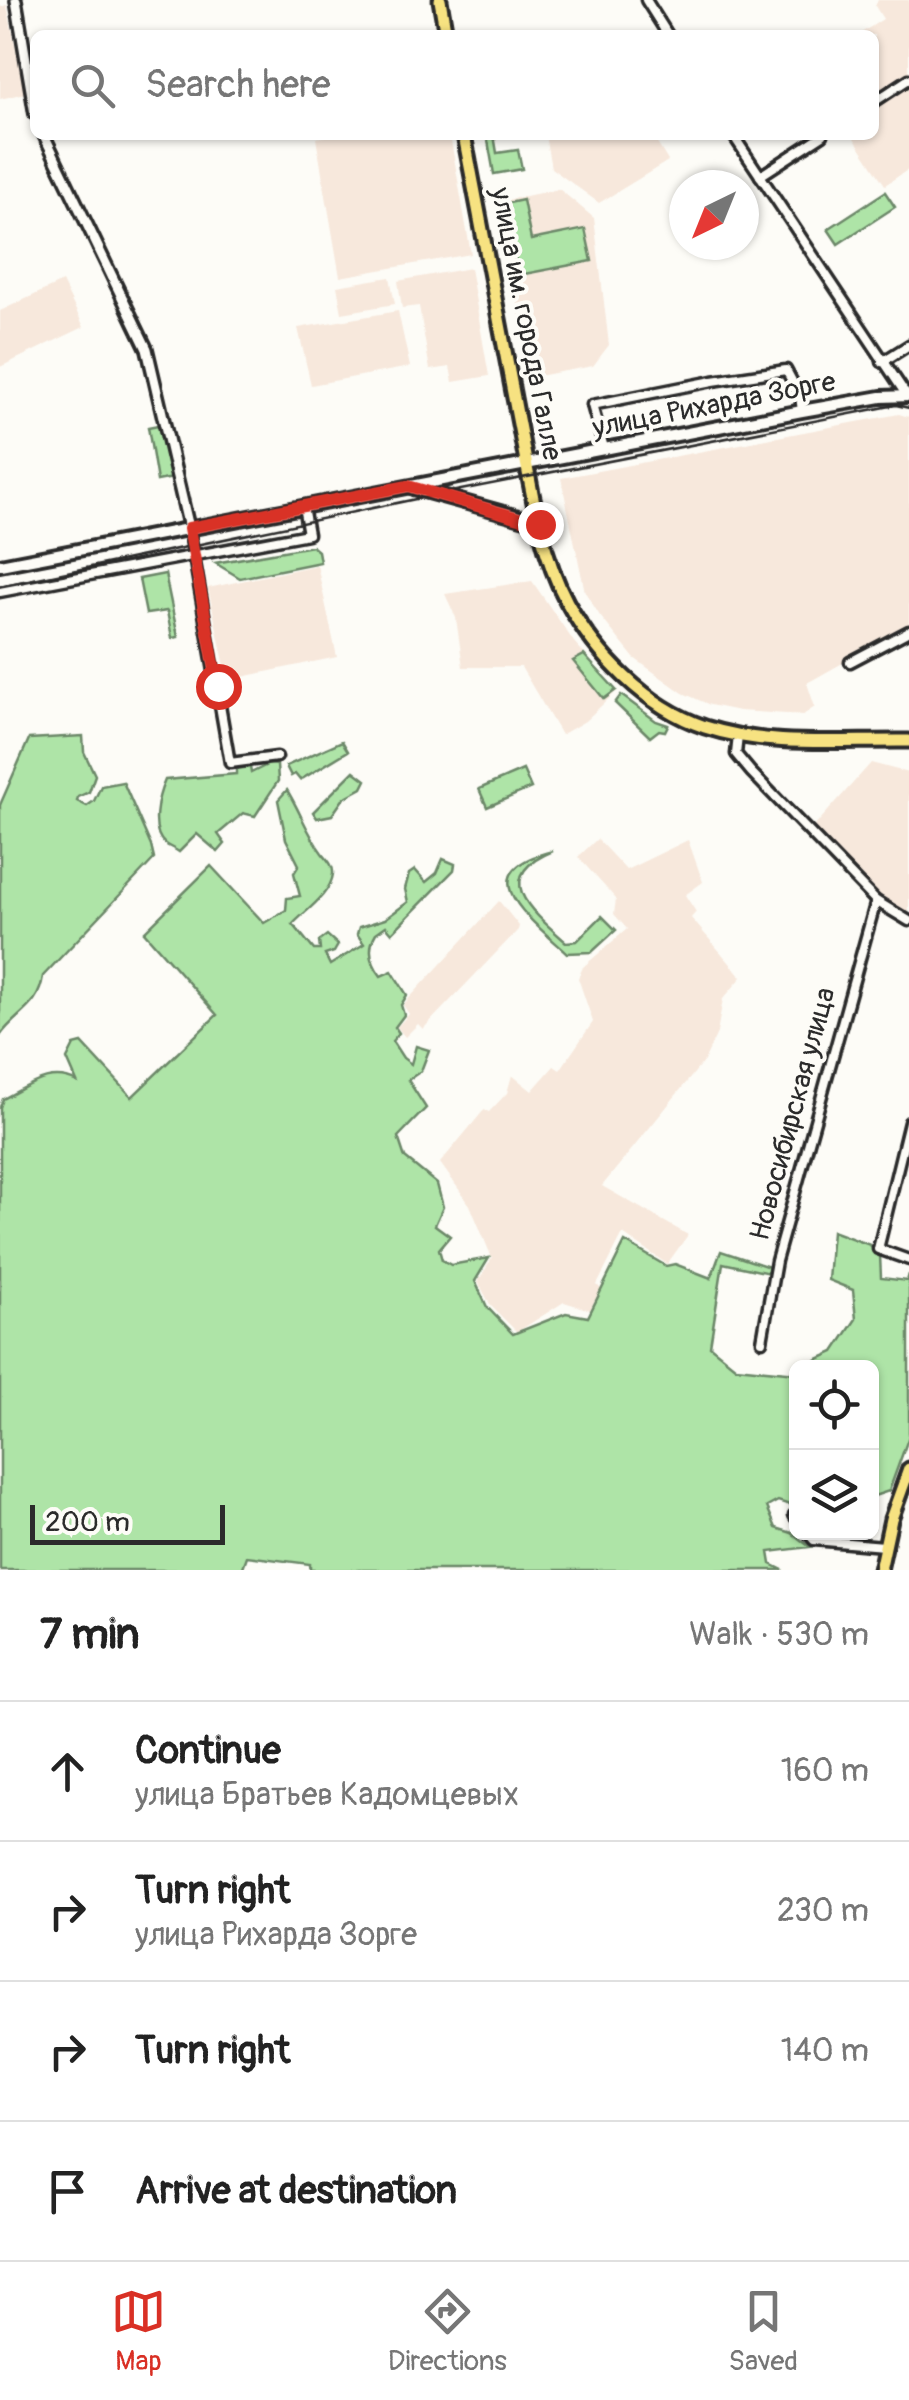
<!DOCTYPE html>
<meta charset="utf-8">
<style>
body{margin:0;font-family:Pangolin,sans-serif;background:#f6f6f6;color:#222}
.controls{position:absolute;right:30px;bottom:30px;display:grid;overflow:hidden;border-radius:15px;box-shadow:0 2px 8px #0004}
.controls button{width:90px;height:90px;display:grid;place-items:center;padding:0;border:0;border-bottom:2px solid #e0e0e0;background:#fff;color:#222;font:50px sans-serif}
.compass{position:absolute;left:669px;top:170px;width:90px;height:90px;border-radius:50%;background:#fff;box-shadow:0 2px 8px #0004;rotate:223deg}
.scale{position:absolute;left:30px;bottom:25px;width:195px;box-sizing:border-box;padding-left:10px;border:5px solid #2b2b2b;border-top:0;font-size:28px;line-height:35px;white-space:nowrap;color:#2b2b2b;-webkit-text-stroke:8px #fdfcf7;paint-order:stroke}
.stop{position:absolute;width:30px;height:30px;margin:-22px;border:8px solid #d93025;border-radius:50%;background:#fff}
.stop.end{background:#d93025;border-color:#fff;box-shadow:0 2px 10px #0008}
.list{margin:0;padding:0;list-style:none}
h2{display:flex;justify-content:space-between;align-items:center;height:130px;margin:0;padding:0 40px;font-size:42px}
h2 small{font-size:32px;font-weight:400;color:#767676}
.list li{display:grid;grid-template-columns:65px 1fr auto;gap:30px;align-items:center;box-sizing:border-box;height:140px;padding:0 40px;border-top:2px solid #e0e0e0}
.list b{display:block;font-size:38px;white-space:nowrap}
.list p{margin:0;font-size:32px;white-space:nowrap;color:#767676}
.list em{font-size:32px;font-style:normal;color:#767676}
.icon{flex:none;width:55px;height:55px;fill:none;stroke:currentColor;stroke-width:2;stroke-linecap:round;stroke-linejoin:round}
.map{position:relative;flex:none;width:909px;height:1570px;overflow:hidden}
.search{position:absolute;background:#fff;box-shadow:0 2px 8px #0004;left:30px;right:30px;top:30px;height:110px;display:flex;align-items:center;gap:25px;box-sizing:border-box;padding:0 35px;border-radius:15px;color:#767676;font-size:38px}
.sheet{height:690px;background:#fff}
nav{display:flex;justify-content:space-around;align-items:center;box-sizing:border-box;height:140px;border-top:2px solid #e0e0e0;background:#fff;font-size:28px;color:#767676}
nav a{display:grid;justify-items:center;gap:5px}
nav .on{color:#d93025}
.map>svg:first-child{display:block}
</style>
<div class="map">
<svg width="909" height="1570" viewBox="0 0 909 1570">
<rect width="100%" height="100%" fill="#fdfcf7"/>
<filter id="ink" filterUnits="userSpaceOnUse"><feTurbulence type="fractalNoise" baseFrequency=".01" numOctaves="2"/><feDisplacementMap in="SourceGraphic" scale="20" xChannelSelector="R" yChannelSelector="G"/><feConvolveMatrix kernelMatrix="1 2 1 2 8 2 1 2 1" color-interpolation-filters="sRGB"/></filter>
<g filter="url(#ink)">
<g fill="#f7e8dc">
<polygon points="878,0 909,0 909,74 874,97 874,35 858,35 883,19 875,6"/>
<polygon points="7,5 25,93 0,99 0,7"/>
<polygon points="909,87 909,169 885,185 852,135 874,135 874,109"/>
<polygon points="333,135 450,135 471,254 340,277 316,138"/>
<polygon points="545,135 652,135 668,161 599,203 551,168"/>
<polygon points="559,189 594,218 609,345 593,366 532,377 497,202"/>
<polygon points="470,268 489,376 453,382 450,367 430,370 419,306 402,308 398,281"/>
<polygon points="390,277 395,304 342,313 337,286"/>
<polygon points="62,282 84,327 0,367 0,311"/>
<polygon points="398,311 410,367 311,385 298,328"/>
<polygon points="899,414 909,417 909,626 807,683 815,707 803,715 739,711 710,705 683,693 634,658 600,616 585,592 561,478"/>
<polygon points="317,565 337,657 228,680 208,588"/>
<polygon points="532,581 574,642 617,691 585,721 561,735 521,667 463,667 456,618 445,594"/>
<polygon points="871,763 909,773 909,918 870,892 811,830"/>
<polygon points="597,839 626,870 688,840 703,882 685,895 696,912 691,918 742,977 723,999 717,1033 704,1061 602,1186 688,1235 667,1264 623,1234 597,1285 601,1289 590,1310 564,1302 517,1332 491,1306 478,1282 492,1258 470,1205 440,1163 484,1110 489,1112 507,1093 512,1075 532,1091 554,1066 560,1070 593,1022 578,978 583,967 627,929 614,914 616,899 578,857"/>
<polygon points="499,901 519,926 518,930 423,1029 418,1024 405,1037 397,1027 409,1014 403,1005"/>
</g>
<g fill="#aee4a7" stroke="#6c8869" stroke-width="2.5">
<polygon points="487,135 494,135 497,153 518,150 522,169 494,174"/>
<polygon points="885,192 895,207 838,244 828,229"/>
<polygon points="523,200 531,240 585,229 592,261 519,275 504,204"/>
<polygon points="163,424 173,478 157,481 148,427"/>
<polygon points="312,546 318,551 320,562 240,578 215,563"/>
<polygon points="165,574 178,637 172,638 167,611 146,614 139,579"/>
<polygon points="584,655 616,690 604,699 573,661"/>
<polygon points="621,695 656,721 668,725 665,731 659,730 650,737 615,703"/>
<path d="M83 736 84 752 95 775 89 792 78 797 77 801 87 806 94 801 101 786 123 782 151 846 154 859 43 976C39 1008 17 1012 0 1036V805L29 739Z"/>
<polygon points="342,741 348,751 300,780 295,774 291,776 286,766"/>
<path d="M269 764 277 765 278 781 255 816 243 813 218 834 225 844 218 852 197 834 179 852C175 849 169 847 165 844 149 830 158 796 165 780L236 774V769L250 767 251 773Z"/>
<polygon points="523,770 531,788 487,807 479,789"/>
<polygon points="354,771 366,780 362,788 344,798 332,815 317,818 313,812"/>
<path d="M287 790C300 811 307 833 322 853 327 859 334 866 333 874 331 894 305 911 293 924L314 950H320L319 941 327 935 338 945 334 952 325 955 330 965 364 944 357 934 359 927 385 919 408 902 405 889 409 874 415 870 426 882 437 873 443 859 455 864 454 870 392 933 386 926 376 933C367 948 371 963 381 976L392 971 407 995 401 1005 404 1015 395 1027 399 1033 392 1041 403 1058 411 1064 416 1046 429 1050 421 1071 408 1080 426 1108 398 1137 405 1158 437 1184 443 1207 435 1225 450 1236 439 1249 442 1260 451 1265 489 1258 475 1281 487 1307 513 1334 566 1313 588 1317 625 1242 666 1266 675 1264 711 1278 721 1251 769 1267V1273L723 1263 710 1346 736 1367 796 1373V1507L778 1501 767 1507 776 1528 792 1533 810 1547 769 1552 771 1564 783 1570H310V1564L247 1556 242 1570H0V1107L3 1099C29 1086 50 1068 77 1082L67 1059 74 1045 82 1043 132 1097 217 1015 144 932 211 866 264 923 286 910 287 898 300 896 294 873 299 865 286 839 278 800Z"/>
<path d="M553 851C489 877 532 912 566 942L577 941 602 916 616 930 592 952 567 953C531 920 465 872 553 851Z"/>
<polygon points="832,1231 870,1245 880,1255 881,1278 907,1281 909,1274 909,1436 889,1491 874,1496 872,1502 872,1368 812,1368 816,1360 834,1352 856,1319 853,1290 828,1280"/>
</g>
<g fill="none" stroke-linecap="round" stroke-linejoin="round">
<defs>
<g id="minor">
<polyline points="646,0 668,35"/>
<polyline points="874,102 909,79"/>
<polyline points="733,135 907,396"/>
<polyline points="760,176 823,135"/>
<polyline points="882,362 909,345"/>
<polyline points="604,448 592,405 713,381 786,370 800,396 802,411"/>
<polyline points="189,528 230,763 277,757"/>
<polyline points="0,592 308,534 303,506"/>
<polyline points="850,662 909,631"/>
<polyline points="738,736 736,754 751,772 876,901 909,921"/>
<polyline points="909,1122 878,1249 909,1260"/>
<polyline points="762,1341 776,1261 876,901"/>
<polyline points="794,1515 796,1518"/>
<polyline points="807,1532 814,1540 884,1546"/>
</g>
<g id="tertiary">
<polyline points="16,0 35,114"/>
<polyline points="44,135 147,349 189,528"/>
</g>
<g id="secondary">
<polyline points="413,488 540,523"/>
<polyline points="0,565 802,411 881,397 909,396"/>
</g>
<g id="primary">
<polyline points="440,0 446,35"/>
<path d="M464 135C482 230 500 324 518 419 530 479 538 548 567 602 596 655 646 707 705 727 770 748 841 740 909 741"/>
<polyline points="880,1570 891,1519 909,1469"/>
</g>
</defs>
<use href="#minor" stroke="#2b2b2b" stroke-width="15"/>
<use href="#tertiary" stroke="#2b2b2b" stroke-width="16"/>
<use href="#secondary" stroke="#2b2b2b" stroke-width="18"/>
<use href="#primary" stroke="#2b2b2b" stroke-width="19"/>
<use href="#minor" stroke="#fdfcf7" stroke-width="8"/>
<use href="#tertiary" stroke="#fdfcf7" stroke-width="9"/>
<use href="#secondary" stroke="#fdfcf7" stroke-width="10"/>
<use href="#primary" stroke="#f7e281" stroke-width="11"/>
<polyline stroke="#2b2b2b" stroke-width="2.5" points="0,586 435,495 896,405 909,408"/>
</g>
</g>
<g fill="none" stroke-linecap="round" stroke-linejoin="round" filter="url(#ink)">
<polyline stroke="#d93025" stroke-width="12" points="218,686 189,528 408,486 540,524"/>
</g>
<g text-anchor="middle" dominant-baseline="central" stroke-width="8" stroke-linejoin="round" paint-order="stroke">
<g font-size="28" fill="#2b2b2b" stroke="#fdfcf7">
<text transform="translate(526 324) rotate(79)">улица им. города Галле</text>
<text transform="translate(714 405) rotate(-11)">улица Рихарда Зорге</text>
<text transform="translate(793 1114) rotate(-75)">Новосибирская улица</text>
</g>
</g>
</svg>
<div class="controls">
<button><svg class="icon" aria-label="locate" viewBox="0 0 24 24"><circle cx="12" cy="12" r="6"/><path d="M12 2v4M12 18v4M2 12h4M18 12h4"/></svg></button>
<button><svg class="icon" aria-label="layers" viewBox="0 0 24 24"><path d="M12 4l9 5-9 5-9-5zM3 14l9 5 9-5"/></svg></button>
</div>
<svg class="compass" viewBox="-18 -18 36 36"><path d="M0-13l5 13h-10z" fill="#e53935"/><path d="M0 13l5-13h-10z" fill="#767676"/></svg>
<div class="scale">200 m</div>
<div class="stop" style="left:218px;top:686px"></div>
<div class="stop end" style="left:540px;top:524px"></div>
<div class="search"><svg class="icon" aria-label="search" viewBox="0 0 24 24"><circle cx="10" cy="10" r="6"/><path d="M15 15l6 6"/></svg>Search here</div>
</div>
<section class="sheet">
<h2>7 min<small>Walk · 530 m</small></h2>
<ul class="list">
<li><svg class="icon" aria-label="ahead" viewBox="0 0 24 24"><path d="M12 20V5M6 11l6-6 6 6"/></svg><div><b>Continue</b><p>улица Братьев Кадомцевых</p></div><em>160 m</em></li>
<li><svg class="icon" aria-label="right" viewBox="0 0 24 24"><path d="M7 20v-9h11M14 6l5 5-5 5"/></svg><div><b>Turn right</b><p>улица Рихарда Зорге</p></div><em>230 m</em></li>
<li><svg class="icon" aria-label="right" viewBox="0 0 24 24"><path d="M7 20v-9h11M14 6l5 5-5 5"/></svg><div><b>Turn right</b></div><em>140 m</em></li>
<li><svg class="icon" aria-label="arrive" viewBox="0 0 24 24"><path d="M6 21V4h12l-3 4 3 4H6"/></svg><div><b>Arrive at destination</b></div></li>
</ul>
</section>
<nav>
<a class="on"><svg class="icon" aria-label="map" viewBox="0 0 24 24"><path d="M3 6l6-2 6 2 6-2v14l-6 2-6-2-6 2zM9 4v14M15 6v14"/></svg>Map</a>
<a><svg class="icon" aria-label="directions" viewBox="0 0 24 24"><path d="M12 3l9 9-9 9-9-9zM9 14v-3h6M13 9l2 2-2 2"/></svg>Directions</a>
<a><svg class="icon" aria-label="saved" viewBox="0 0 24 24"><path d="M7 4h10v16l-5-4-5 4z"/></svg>Saved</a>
</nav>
